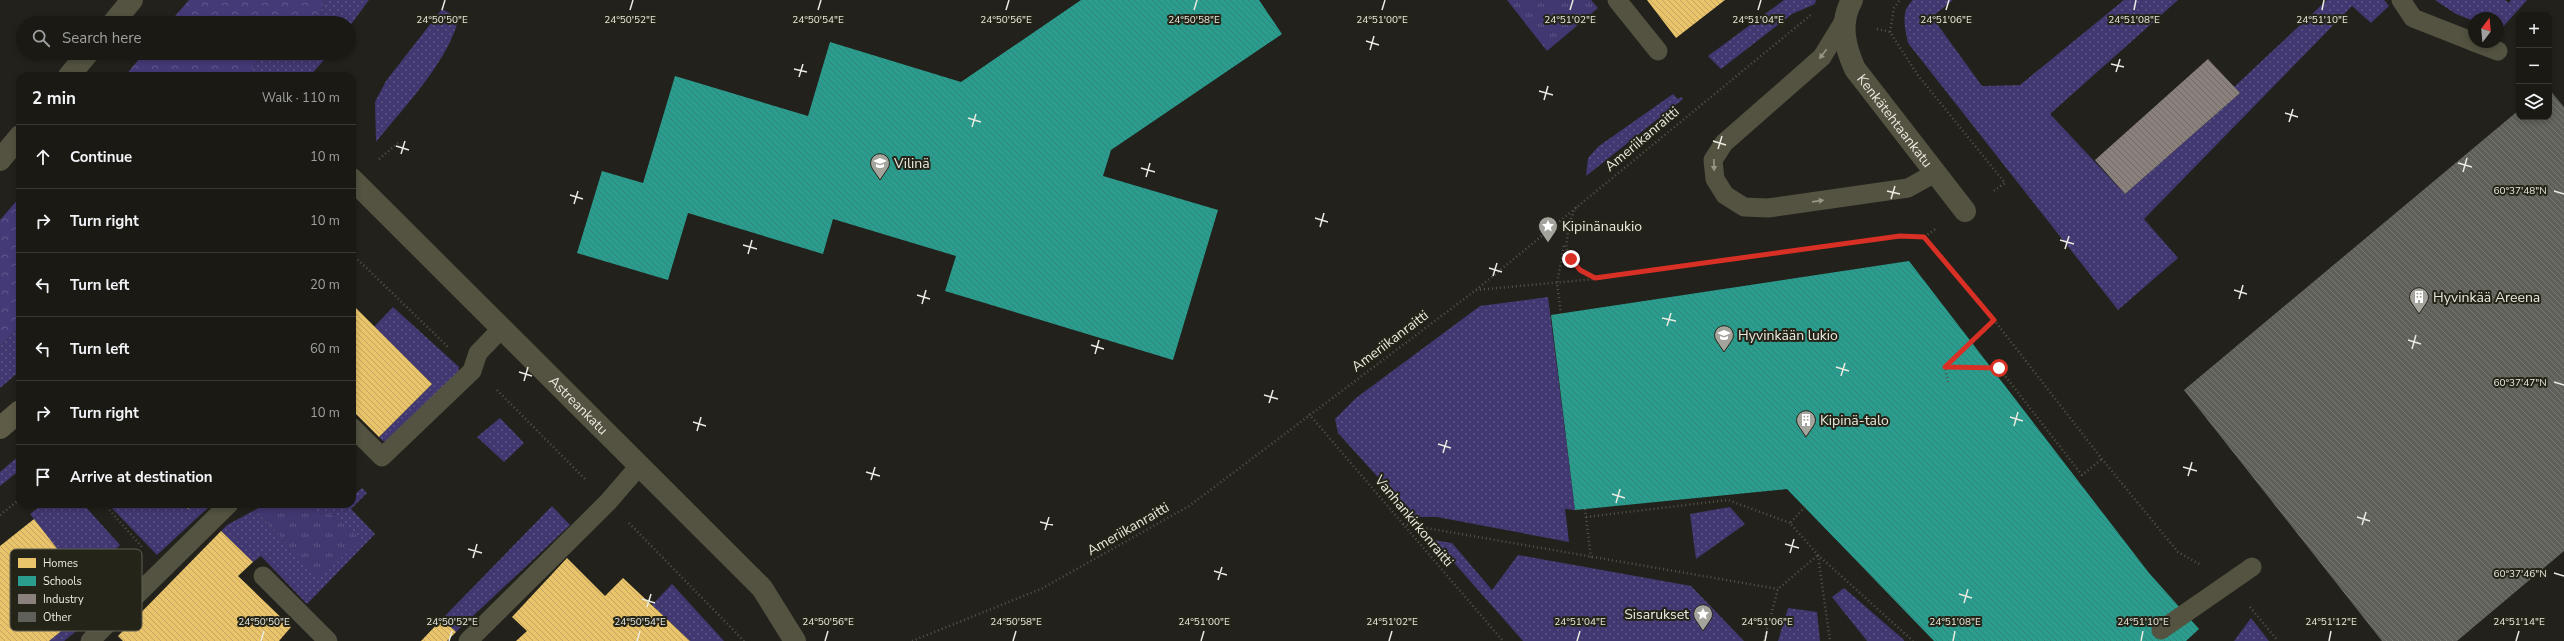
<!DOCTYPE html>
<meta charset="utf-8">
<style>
body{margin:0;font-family:"Nunito Sans",sans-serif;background:#23221d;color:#f1f3f6}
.controls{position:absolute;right:12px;top:12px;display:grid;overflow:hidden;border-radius:8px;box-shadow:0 2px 6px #0003}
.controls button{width:36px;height:36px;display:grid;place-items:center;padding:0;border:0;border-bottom:1px solid #383834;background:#1a1914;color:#f1f3f6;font:20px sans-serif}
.compass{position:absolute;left:2468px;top:12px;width:36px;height:36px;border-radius:50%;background:#1a1914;box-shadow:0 2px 6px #0003;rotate:16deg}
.stop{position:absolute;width:12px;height:12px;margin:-9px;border:3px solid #d93025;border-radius:50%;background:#fff}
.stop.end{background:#d93025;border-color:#fff;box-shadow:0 1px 4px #0008}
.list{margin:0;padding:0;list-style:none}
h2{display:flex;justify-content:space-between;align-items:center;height:52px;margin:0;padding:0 16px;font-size:17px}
h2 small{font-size:13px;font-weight:400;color:#9fa0a0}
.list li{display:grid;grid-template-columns:26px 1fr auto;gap:12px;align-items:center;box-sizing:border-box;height:64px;padding:0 16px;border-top:1px solid #383834}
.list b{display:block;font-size:15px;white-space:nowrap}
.list em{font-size:13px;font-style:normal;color:#9fa0a0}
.icon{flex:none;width:22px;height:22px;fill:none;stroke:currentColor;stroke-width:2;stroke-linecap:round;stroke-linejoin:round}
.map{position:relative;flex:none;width:2564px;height:641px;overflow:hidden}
.search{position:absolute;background:#1a1914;box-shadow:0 2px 6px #0003;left:16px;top:16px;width:340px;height:44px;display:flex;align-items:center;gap:10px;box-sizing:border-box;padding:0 14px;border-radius:22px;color:#9fa0a0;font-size:15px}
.panel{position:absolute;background:#1a1914;box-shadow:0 2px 6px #0003;left:16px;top:72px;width:340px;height:436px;border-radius:12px}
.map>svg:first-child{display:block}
</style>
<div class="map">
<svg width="2564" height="641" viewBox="0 0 2564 641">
<defs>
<pattern id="grass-dots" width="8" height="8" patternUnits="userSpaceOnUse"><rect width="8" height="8" fill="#423871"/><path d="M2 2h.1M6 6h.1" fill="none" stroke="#5d5585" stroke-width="1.8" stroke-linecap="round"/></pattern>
<pattern id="forest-crowns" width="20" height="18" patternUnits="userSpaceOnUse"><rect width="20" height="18" fill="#453a78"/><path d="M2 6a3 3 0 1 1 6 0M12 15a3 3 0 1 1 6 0" fill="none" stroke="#60578b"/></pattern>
<pattern id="park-tufts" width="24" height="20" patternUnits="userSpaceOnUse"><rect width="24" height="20" fill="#423871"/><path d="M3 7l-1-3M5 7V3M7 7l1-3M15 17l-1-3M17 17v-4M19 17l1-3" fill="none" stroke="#5d5585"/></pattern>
<pattern id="homes-back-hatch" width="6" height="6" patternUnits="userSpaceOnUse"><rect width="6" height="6" fill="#e9c46a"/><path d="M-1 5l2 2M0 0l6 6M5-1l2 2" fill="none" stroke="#c0a460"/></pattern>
<pattern id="schools-back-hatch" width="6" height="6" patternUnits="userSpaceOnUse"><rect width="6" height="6" fill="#2a9d8f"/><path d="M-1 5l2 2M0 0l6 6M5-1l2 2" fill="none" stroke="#328378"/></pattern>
<pattern id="industry-back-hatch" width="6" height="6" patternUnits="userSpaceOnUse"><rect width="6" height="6" fill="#8a817c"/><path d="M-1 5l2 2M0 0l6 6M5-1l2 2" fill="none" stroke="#726c68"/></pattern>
<pattern id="building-back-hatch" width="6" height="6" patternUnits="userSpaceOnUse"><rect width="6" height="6" fill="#60605a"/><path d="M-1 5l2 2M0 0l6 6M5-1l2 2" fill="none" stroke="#777771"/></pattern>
</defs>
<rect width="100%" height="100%" fill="#22211b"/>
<g fill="url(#grass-dots)">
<polygon points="324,0 369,0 349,27 349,23 306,23 321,11"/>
<polygon points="1784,0 1816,0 1815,4 1792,14 1721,69 1708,56"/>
<path d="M1913 0H1953L1932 17 1982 86 2020 85 2124 0H2178L2050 114 2125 194 2240 93 2234 87 2327 0H2384L2389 6 2371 23 2352 6 2144 219 2178 258 2118 310 1908 43C1905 28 1900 11 1913 0Z"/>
<polygon points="2435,0 2505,0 2509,3 2511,0 2527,0 2502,28 2498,27 2498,18 2474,18 2474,21 2456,14"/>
<path d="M442 9 453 15 458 21C446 64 404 107 376 142L375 102 386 81Z"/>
<polygon points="269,53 330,53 310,76 247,76 255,64"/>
<polygon points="1673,94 1678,99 1681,97 1683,99 1586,176 1588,158 1599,146"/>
<polygon points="1548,297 1575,510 1565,509 1569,542 1437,517 1414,517 1338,433 1335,419 1356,398 1480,306"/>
<polygon points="393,307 459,367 458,373 389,441 383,441 379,437 432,384 374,327"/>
<polygon points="20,326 20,371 0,388 0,346"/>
<polygon points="500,418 524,443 504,462 477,437"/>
<polygon points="20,455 20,470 0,486 0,472"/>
<polygon points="362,488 367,493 351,509 375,534 307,604 261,556 253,562 221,531 227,525 255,510 320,577 337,515 317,513 303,504 352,504 352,497"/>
<polygon points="43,504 83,504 120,545 109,556 99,548 86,560 100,579 128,555 133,562 110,582 105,608 64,641 49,641 98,601 30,514"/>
<polygon points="108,504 184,504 188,509 193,504 212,504 157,555"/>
<polygon points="552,506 570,525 456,632 442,619"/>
<polygon points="1730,507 1745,524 1696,559 1690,514"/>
<polygon points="1434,540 1452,543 1492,590 1518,555 1691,586 1744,641 1523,641"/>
<polygon points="672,584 724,641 690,641 652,605"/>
<polygon points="1844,588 1904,640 1904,641 1867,641 1832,597"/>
<polygon points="1788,608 1817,612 1820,641 1778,641"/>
<polygon points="2251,618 2269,641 2234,641"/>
</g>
<g fill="url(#forest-crowns)">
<polygon points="189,0 324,0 321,11 306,23 169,23"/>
<polygon points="144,53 269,53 255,64 247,76 125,76"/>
<polygon points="20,197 20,326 0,346 0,220"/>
</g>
<g fill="url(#park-tufts)">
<polygon points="1507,0 1591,0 1598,8 1547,51"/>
<polygon points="265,504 303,504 318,513 337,515 361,540 320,578 255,510"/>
</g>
<g fill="url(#homes-back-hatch)">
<polygon points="1647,0 1725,0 1676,38"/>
<polygon points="352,304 432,384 379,437 352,410"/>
<polygon points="184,504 193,504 188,509"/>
<polygon points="34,519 98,601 49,641 0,641 0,546"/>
<polygon points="221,531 253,562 238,576 291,627 279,641 123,641 118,636"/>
<polygon points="567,558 605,596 623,578 690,641 516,641 527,631 512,617"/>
<polygon points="442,619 456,632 447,641 421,641"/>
</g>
<g fill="url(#schools-back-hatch)">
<polygon points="1081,0 1259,0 1282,34 1111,150 1103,176 1218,210 1173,360 945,291 956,256 833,219 823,254 688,213 668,280 577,253 602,171 643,183 675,76 808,116 830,42 961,82"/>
<polygon points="1909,261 2149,573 2199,629 2186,641 1934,641 1787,489 1575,510 1551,315"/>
</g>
<polygon fill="url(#industry-back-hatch)" points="2208,59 2240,93 2125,194 2095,160"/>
<polygon fill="url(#building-back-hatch)" points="2549,89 2564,107 2564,551 2457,641 2382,641 2184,390 2519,110 2519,117 2549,117"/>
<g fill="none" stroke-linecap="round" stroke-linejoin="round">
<g stroke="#565549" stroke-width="2.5" stroke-dasharray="1 3" stroke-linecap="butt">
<polyline points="1877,29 1890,32 1917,74 2005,183 1992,192"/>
<polyline points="1890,32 1894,8 1900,0"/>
<polyline points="379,159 398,143"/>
<polyline points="1576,207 1569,223 1566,249 1580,270 1595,279"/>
<polyline points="1924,237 1994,320 2102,459 2178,552 2201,565"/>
<polyline points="352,254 448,347"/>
<polyline points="1476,290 1595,279 1900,236 1924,237 1937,228"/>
<polyline points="1561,314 1557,283 1564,245"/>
<polyline points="1945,367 1994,320"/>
<polyline points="1948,382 1945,367 1999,368 2082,475 2102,459"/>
<polyline points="497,390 586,480"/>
<polyline points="1309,414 1503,641"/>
<polyline points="104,504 142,547"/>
<polyline points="1805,507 1790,523 1818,555 1913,641"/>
<polyline points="1585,509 1591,558"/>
<polyline points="0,515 20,499"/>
<polyline points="1586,517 1728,500 1790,523"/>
<polyline points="629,523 744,641"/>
<polyline points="1403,524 1778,589"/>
<polyline points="1818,555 1830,641"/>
<polyline points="2250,607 2278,641"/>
<polyline points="912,641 1041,589 1189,506 1476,290 1812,14"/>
<polyline points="1764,641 1778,589 1818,555"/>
</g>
<g stroke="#545240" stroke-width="19">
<polyline points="1617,0 1658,51"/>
<polyline points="2401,0 2413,18 2474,42"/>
<polyline points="1844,21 1822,57 1724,143 1713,160 1715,179 1725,195 1744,207 1768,208 1908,188 1935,173"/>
<polyline points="2474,42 2498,51"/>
<polyline points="352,427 382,457 472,371 478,353 502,328"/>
<polyline points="263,576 328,641"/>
<polyline points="2161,630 2252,567"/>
<polyline points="90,641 229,504"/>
<polyline points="468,641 608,502 640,465"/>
</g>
<g stroke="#545240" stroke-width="22">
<path id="s1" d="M1852 0C1839 23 1845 47 1855 69L1965 211"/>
<polyline points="113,23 132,0"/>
<polyline points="69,76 88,53"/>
<polyline points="0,160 20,136"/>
<path id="s2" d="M352 179 762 588 795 641"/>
</g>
<polyline stroke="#5e5c46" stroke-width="22" points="0,428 20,411"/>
</g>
<defs><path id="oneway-solid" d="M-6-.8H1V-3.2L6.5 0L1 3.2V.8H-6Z"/></defs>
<g fill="#989688">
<use href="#oneway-solid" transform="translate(1823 54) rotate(127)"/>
<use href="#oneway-solid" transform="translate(1714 165) rotate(89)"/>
<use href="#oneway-solid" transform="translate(1818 201) rotate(-8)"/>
</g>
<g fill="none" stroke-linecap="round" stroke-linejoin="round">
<polyline stroke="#d93025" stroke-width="5" points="1571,259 1580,270 1595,278 1900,236 1924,237 1994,320 1945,367 1999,368"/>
</g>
<path fill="none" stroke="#eaeae1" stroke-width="1.5" d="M442 10 445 0M630 10 633 0M818 10 821 0M1006 10 1009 0M1194 10 1197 0M1382 10 1385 0M1570 10 1573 0M1758 10 1761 0M1946 10 1949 0M2134 10 2136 0M2322 10 2324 0M1366 41 1379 45M1370 50 1374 36M2111 64 2124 67M794 69 807 72M2116 72 2120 59M799 77 803 64M1539 91 1553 95M1544 100 1548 86M2285 113 2298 117M968 118 981 122M2289 122 2293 109M972 127 976 114M1713 141 1726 145M396 146 409 150M1718 149 1722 136M401 154 405 141M2458 163 2472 167M1141 168 1155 172M2463 172 2467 158M1146 177 1150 163M1887 191 1900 194M2554 191 2564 194M570 195 583 199M1891 199 1895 186M574 204 578 191M1315 218 1328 222M1320 227 1324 213M2060 240 2074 244M743 245 757 249M2065 249 2069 236M748 254 752 240M1489 268 1502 272M1493 276 1497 263M2234 290 2247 294M917 295 930 299M2239 299 2243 285M922 304 926 290M1662 318 1676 321M1667 326 1671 313M2408 340 2421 344M1091 345 1104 349M2412 349 2416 335M1095 354 1099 340M1836 367 1849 371M519 372 532 376M1841 376 1845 363M524 381 528 367M2554 382 2564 385M1264 395 1278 399M1269 403 1273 390M2010 417 2023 421M693 422 706 426M2014 426 2018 412M697 431 701 417M1438 444 1451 448M1443 453 1447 440M2183 467 2197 471M866 472 880 476M2188 476 2192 462M871 480 875 467M1612 494 1625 498M1616 503 1620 489M2357 517 2370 521M1040 522 1053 525M2362 525 2366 512M1045 530 1049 517M1785 544 1799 548M468 549 482 553M1790 553 1794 539M473 558 477 544M1214 571 1227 575M2554 573 2564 576M1218 580 1222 567M1959 594 1972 598M642 599 655 603M1964 603 1968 589M647 607 651 594M261 641 264 631M449 641 452 631M637 641 640 631M825 641 828 631M1013 641 1016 631M1201 641 1204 631M1389 641 1392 631M1577 641 1580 631M1765 641 1767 631M1953 641 1955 631M2141 641 2143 631M2329 641 2331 631M2516 641 2519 631"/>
<defs>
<symbol id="school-pin" viewBox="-11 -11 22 30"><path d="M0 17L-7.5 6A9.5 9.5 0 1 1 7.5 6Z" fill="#a4a49c" stroke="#252418"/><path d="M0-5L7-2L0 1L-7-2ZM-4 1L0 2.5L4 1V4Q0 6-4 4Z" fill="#fff"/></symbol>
<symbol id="sight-pin" viewBox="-11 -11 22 30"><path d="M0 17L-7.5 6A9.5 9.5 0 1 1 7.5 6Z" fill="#a4a49c" stroke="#252418"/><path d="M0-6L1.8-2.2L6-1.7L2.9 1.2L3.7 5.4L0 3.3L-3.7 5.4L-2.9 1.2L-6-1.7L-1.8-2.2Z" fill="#fff"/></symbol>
<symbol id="building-pin" viewBox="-11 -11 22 30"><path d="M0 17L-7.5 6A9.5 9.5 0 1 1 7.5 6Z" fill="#a4a49c" stroke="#252418"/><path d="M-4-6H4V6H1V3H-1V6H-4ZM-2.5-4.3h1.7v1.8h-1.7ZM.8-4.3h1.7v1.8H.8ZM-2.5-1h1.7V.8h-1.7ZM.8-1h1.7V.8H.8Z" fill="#fff"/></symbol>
</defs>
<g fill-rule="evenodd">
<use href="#school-pin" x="869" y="152" width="22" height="30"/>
<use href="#sight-pin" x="1537" y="215" width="22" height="30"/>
<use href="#building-pin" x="2408" y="286" width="22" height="30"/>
<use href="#school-pin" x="1713" y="324" width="22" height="30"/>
<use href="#building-pin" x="1795" y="409" width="22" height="30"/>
<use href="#sight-pin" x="1692" y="603" width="22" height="30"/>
</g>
<g text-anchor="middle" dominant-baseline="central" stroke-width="4" stroke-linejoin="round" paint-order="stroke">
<g font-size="14" fill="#eaeae1" stroke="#252418">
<text stroke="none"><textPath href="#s1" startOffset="137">Kenkätehtaankatu</textPath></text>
<text transform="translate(1642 139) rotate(-40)">Ameriikanraitti</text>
<text transform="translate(1390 341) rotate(-37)">Ameriikanraitti</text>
<text stroke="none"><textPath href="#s2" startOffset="320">Astreankatu</textPath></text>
<text transform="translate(1414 521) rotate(50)">Vanhankirkonraitti</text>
<text transform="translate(1128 529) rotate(-30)">Ameriikanraitti</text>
</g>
<g font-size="14" fill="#eaeae1" stroke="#252418" text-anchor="start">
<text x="894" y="163">Vilinä</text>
<text x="1562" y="226">Kipinänaukio</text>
<text x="2433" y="297">Hyvinkää Areena</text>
<text x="1738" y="335">Hyvinkään lukio</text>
<text x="1820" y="420">Kipinä-talo</text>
<text x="1689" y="614" text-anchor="end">Sisarukset</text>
</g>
</g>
<rect x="10" y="549" width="132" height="82" rx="6" fill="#252418" stroke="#605f54" stroke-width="1"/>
<rect x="18" y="558" width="18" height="10" fill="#e9c46a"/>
<rect x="18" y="576" width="18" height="10" fill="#2a9d8f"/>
<rect x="18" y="594" width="18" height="10" fill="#8a817c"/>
<rect x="18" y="612" width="18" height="10" fill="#60605a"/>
<g font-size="11" fill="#eaeae1">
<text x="43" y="567">Homes</text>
<text x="43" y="585">Schools</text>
<text x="43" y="603">Industry</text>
<text x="43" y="621">Other</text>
</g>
<g font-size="10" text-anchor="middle" fill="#eaeae1" stroke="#252418" stroke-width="4" stroke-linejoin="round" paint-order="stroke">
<text x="442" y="23">24°50'50"E</text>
<text x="630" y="23">24°50'52"E</text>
<text x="818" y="23">24°50'54"E</text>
<text x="1006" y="23">24°50'56"E</text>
<text x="1194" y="23">24°50'58"E</text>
<text x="1382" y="23">24°51'00"E</text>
<text x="1570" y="23">24°51'02"E</text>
<text x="1758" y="23">24°51'04"E</text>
<text x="1946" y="23">24°51'06"E</text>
<text x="2134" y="23">24°51'08"E</text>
<text x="2322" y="23">24°51'10"E</text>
<text x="2520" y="194">60°37'48"N</text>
<text x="2520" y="386">60°37'47"N</text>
<text x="2520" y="577">60°37'46"N</text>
<text x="264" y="625">24°50'50"E</text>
<text x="452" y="625">24°50'52"E</text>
<text x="640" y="625">24°50'54"E</text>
<text x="828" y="625">24°50'56"E</text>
<text x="1016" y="625">24°50'58"E</text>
<text x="1204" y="625">24°51'00"E</text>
<text x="1392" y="625">24°51'02"E</text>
<text x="1580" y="625">24°51'04"E</text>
<text x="1767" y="625">24°51'06"E</text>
<text x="1955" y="625">24°51'08"E</text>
<text x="2143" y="625">24°51'10"E</text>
<text x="2331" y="625">24°51'12"E</text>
<text x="2519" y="625">24°51'14"E</text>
</g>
</svg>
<div class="controls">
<button>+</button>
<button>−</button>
<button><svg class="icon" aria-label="layers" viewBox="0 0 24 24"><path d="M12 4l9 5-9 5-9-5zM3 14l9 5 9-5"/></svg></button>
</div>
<svg class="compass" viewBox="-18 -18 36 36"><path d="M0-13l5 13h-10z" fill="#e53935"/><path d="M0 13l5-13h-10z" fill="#9fa0a0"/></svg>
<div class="stop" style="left:1999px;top:368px"></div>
<div class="stop end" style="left:1571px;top:259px"></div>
<div class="search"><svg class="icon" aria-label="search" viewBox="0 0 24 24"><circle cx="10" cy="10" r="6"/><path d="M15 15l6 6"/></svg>Search here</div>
<section class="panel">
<h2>2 min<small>Walk · 110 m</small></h2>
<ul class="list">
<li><svg class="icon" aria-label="ahead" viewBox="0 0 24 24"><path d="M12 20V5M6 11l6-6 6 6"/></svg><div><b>Continue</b></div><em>10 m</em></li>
<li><svg class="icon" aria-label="right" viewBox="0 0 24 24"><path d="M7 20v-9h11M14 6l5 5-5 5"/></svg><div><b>Turn right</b></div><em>10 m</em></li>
<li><svg class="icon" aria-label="left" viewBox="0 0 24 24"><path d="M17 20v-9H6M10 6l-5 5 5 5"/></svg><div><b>Turn left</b></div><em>20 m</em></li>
<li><svg class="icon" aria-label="left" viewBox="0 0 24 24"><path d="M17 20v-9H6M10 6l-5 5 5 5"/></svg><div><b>Turn left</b></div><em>60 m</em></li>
<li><svg class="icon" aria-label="right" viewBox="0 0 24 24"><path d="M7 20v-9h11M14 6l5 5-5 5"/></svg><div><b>Turn right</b></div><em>10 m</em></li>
<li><svg class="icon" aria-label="arrive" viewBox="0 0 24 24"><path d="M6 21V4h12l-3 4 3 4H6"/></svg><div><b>Arrive at destination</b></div></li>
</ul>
</section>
</div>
